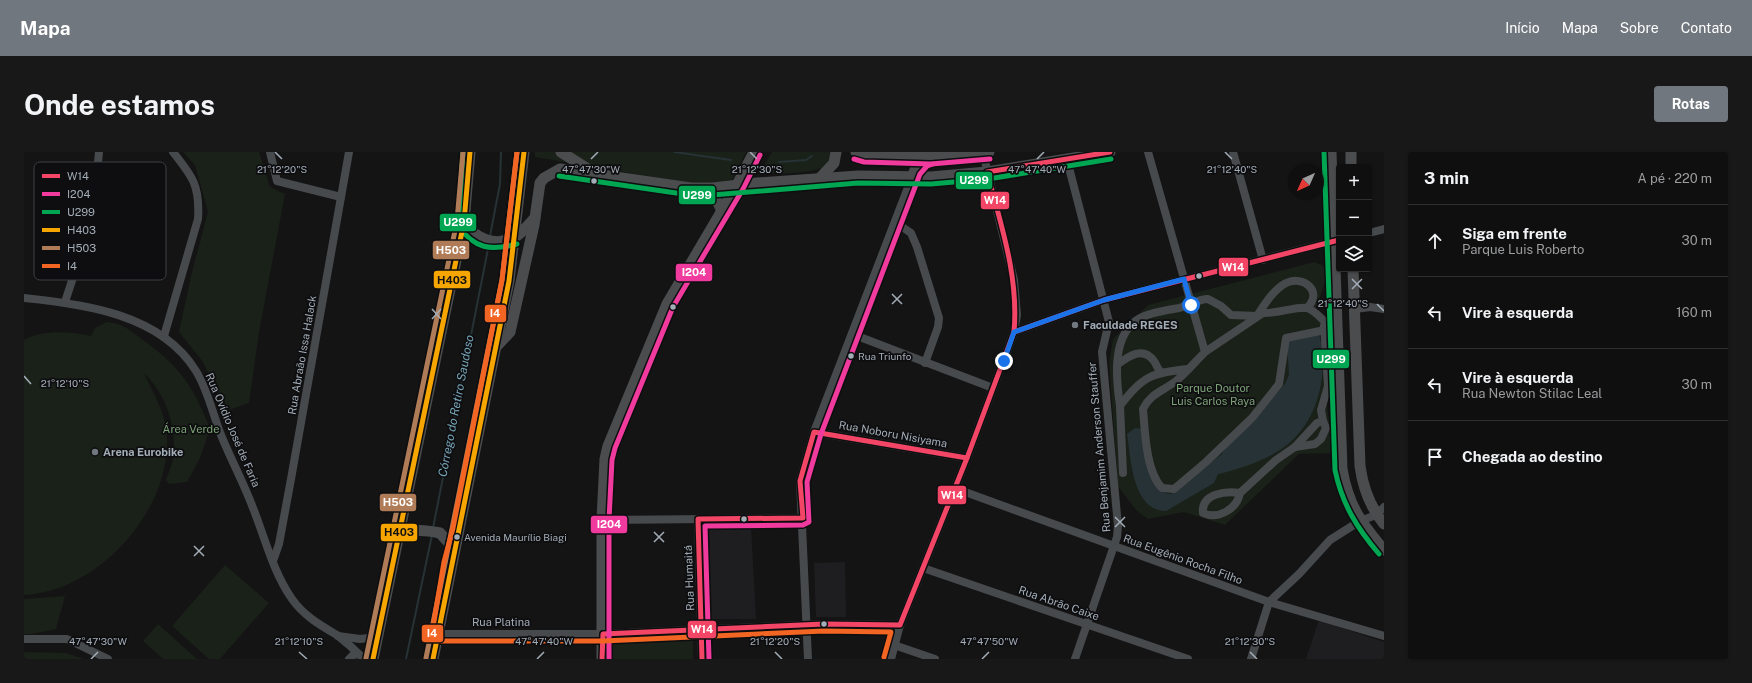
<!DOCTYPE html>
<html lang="pt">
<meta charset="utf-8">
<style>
body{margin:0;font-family:"Public Sans",sans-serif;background:#181818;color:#f1f3f6}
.controls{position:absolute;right:12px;top:12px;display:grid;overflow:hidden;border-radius:4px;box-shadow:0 1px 3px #0004}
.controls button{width:36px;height:36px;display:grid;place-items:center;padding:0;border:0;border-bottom:1px solid #2f2f2f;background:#0f0f0f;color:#f1f3f6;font:20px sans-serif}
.compass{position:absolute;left:1264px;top:12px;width:36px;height:36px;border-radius:50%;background:#0f0f0f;box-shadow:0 1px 3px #0004;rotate:225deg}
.stop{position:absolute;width:12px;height:12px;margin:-9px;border:3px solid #1a73e8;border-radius:50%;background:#fff}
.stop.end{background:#1a73e8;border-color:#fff;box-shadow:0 1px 4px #0008}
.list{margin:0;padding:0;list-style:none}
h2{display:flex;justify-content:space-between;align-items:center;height:52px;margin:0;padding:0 16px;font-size:17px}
h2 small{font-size:13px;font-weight:400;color:#9b9c9e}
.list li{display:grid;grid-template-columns:26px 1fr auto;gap:12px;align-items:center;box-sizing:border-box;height:72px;padding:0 16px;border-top:1px solid #2f2f2f}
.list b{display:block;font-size:15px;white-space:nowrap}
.list p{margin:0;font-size:13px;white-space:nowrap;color:#9b9c9e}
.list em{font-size:13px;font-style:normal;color:#9b9c9e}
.icon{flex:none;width:22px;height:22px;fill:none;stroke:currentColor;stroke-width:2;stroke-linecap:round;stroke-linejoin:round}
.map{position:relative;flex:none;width:1360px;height:507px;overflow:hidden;border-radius:4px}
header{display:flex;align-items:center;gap:24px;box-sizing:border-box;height:56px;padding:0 20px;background:#71777e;color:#fff}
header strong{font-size:19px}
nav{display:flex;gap:22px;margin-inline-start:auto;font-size:14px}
.intro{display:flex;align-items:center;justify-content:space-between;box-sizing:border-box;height:96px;padding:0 24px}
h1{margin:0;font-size:28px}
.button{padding:10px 18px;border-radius:4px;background:#71777e;color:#fff;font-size:14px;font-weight:700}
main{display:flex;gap:24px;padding:0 24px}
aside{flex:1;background:#0f0f0f;border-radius:4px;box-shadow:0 1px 3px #0004}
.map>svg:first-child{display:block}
</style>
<header>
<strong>Mapa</strong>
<nav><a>Início</a><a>Mapa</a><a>Sobre</a><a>Contato</a></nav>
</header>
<div class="intro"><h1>Onde estamos</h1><a class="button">Rotas</a></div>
<main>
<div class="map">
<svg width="1360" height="507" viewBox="0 0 1360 507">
<rect width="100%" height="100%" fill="#141414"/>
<g fill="#1e1e20">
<polygon points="682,375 727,375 732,467 684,467"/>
<polygon points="821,410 822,465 792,465 790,411"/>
<polygon points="1295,468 1360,490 1360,507 1282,507"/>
</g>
<g fill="#1a2119">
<polygon points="159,0 235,0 246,35 261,42 235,180 225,251 202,259 179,210 155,180 167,124 184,60 171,13"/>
<polygon points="511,0 722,0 708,28 672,32 511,5"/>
<path d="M748 0H806V8C803 10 800 14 797 16 782 22 752 22 736 20Z"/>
<polygon points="1290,110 1298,113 1304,121 1291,160 1301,178 1294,180 1309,301 1275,302 1201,373 1160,360 1124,367 1112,358 1094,334 1085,211 1089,187 1124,153"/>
<path d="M83 170C98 171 104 177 115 185 154 213 169 232 186 277L176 306 163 330 145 332 142 328C145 320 149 310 150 301 151 270 142 243 120 221 130 243 142 261 143 286 146 360 73 440 0 443V188C20 177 46 180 67 184L71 176Z"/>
<polygon points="201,413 245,451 196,507 185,507 148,474"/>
<polygon points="41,444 32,477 7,482 0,482 0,447"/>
<polygon points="134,472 173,507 139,507 119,489"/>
<polygon points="669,484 669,507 588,507 587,486"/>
<polygon points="0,500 42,501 60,507 0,507"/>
</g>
<path fill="#263236" d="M1295 181C1305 222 1295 270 1259 296 1240 309 1216 317 1194 322L1190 331 1142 359C1108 359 1107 306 1103 282L1111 276 1120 277C1123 297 1120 340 1147 342L1198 302 1204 291 1230 270 1241 253 1261 232 1265 223 1263 190 1269 186Z"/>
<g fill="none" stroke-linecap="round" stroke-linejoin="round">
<g stroke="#263236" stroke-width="2">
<polyline points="650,0 707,8"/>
<polyline points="755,10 782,8 788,4"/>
<polyline points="466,84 476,32 477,0"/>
<polyline points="409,376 465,92"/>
<polyline points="382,507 408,383"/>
</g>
<g stroke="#474a4d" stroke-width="8">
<polyline points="246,0 253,29 317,45"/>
<path d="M1124 0 1181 200C1171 210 1162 221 1152 229 1139 239 1127 241 1119 257 1121 280 1122 320 1138 336L1150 337 1182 310 1228 266 1255 232 1262 186 1301 178V170C1296 165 1290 158 1283 156 1274 154 1252 162 1239 161L1181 200"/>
<polyline points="1209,0 1239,108"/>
<polyline points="1043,8 1085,170 1078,200 1094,374 1093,385 1051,507"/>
<polyline points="871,70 887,81 893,95 915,166 914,175 901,211"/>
<polyline points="1345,81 1360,77"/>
<path d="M0 146C60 152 137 162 172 219 183 237 188 258 195 278 205 304 219 329 229 356 241 386 249 420 268 447 280 464 296 473 313 483 322 490 332 499 340 507"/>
<polyline points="41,150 60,92 71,43 75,0"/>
<polyline points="1331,157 1346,155 1360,157"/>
<polyline points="990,180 1080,148 1314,88"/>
<polyline points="828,182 969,236"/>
<path d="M140 184 174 67C176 34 169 25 149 0"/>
<path d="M1094 212C1105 204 1119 194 1130 209 1133 213 1133 217 1137 220"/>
<path d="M1096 254C1092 227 1087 182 1116 166 1128 160 1142 158 1155 156 1164 154 1174 147 1184 147L1197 154 1207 163 1233 164C1240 153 1249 138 1262 131 1279 123 1300 139 1283 156H1278"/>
<polyline points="790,280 943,306"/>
<polyline points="1271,295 1291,292 1297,287 1302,276 1299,269"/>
<path d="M1099 321 1096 254C1118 224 1128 221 1164 217"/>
<polyline points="930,336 1245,450 1360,484"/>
<path d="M1216 341C1213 357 1194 368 1179 361 1177 341 1202 339 1216 341L1252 308 1271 295 1293 271 1299 269 1297 258 1304 234 1300 174"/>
<polyline points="674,367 678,507"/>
<polyline points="578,368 779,366"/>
<polyline points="249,409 255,392 267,327 325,0"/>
<polyline points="899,416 1164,507"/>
<polyline points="415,482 579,482 800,472 876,473"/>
<polyline points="314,484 336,487 354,485"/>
<polyline points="0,487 43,487 84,507"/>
<polyline points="870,493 911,507"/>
<polyline points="325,507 329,503 334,502"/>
<polyline points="784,507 776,329 790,280 888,25"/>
<polyline points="867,507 876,473 943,306 990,180 993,163 990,128 959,1"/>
<polyline points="1227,507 1245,450 1275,422 1306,388 1336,369 1352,363 1360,355"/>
</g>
<g stroke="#4a4c4e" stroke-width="11">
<polyline points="537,0 567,19"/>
<polyline points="832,0 840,3 907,5 965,0"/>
<path d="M1307 0 1318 317C1324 353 1337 371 1360 398"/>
<polyline points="1327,0 1327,15"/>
<polyline points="888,25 893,13 906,5"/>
<polyline points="796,26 810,11 812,0"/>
<path d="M675 38C688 42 694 47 698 60"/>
<path d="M440 70C451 86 471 96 491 85 498 81 505 72 511 66"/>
<path d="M1329 117 1336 314C1339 336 1346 355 1360 372"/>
<polyline points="471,196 486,180 510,73 516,31 520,26 536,17 667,36 688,36 733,31 834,24 907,25 963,20 1086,0"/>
<path d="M375 386C389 376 400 378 416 381L425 391 430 400"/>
<polyline points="349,507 440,70 446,0"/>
<polyline points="409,507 485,129 500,0"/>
<polyline points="578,507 578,368 581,307 584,294 643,152 713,33 730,0"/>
</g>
<defs>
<g id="bus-1">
<polyline points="990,180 1080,148 1315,88"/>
<path d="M578 507 579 482 800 472 876 473 943 306 990 180C995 125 977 73 963 20L1086 0"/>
<polyline points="678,507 674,367 779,366 776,329 790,280 943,306"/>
</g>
<g id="bus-2">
<polyline points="830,7 840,10 907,12 966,7"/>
<polyline points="585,507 585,368 588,308 591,296 649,155 719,37 736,3"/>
<polyline points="685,507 681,374 779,373 785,370 783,330 797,282 896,22 903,14 909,12"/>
</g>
<g id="bus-3">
<path d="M439 0 434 74C451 97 466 99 493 92"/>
<path d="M1300 0 1311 318C1318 352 1333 376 1355 402"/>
<polyline points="535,24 666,43 688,43 834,31 907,32 964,27 1087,7"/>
</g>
<g id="bus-4">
<polyline points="349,507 440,70 446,0"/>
<polyline points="409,507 485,129 500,0"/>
</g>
<g id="bus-5">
<polyline points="342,506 433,69 439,0"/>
<polyline points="402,506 478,128 493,0"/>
</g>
<polyline id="bus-6" points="493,0 478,128 429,376 420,410 408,481 409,486 415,489 579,489 800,479 867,480 860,505"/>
</defs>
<use href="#bus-1" stroke="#0e0e10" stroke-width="8"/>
<use href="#bus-2" stroke="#0e0e10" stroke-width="8"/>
<use href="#bus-3" stroke="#0e0e10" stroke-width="8"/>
<use href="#bus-4" stroke="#0e0e10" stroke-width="8"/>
<use href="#bus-5" stroke="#0e0e10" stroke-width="8"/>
<use href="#bus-6" stroke="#0e0e10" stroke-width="8"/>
<use href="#bus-1" stroke="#f34667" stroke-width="5"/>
<use href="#bus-2" stroke="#f13a9d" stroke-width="5"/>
<use href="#bus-3" stroke="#00a651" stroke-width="5"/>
<use href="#bus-4" stroke="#f7a600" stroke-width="5"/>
<use href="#bus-5" stroke="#b07c57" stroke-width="5"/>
<use href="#bus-6" stroke="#f26522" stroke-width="5"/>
</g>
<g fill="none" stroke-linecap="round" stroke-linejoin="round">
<polyline stroke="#1a73e8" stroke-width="5" points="980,209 990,180 1080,148 1160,127 1167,153"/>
</g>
<path fill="none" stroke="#a3adb7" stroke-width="1.5" d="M251 0 258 7M726 0 733 7M1201 0 1208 7M567 7 574 0M1013 7 1020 0M1328 127 1338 137M1328 137 1338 127M868 142 878 152M868 152 878 142M1353 152 1360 159M408 157 417 167M408 167 417 157M0 224 7 232M1091 365 1101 375M1091 375 1101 365M630 380 640 390M630 390 640 380M170 394 180 404M170 404 180 394M275 500 283 507M751 500 758 507M1226 500 1233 507M67 507 74 500M513 507 520 500M958 507 965 500"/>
<g fill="#a3adb7" stroke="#0e0e10" stroke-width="1.5">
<circle cx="570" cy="29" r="3.5"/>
<circle cx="1175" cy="124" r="3.5"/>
<circle cx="649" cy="155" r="3.5"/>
<circle cx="827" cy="204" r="3.5"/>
<circle cx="720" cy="367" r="3.5"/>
<circle cx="433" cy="385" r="3.5"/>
<circle cx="800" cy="472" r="3.5"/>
</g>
<g fill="#71777e" stroke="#0e0e10" stroke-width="1.5">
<circle cx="1051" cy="173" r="4"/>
<circle cx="71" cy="300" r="4"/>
</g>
<g text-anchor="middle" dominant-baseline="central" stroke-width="3.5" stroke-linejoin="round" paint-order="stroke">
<g font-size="10" fill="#a3adb7" stroke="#0e0e10" text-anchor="start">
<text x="834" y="204">Rua Triunfo</text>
<text x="440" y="385">Avenida Maurílio Biagi</text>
</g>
<g font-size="11" font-weight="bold" fill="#a3adb7" stroke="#0e0e10" text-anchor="start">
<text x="1059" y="173">Faculdade REGES</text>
<text x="79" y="300">Arena Eurobike</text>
</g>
<g font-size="11" fill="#a3adb7" stroke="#0e0e10">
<text transform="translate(278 203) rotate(-80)">Rua Abraão Issa Halack</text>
<text transform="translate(209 278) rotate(67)">Rua Ovídio José de Faria</text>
<text transform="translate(869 282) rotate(10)">Rua Noboru Nisiyama</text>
<text transform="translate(1075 295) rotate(-95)">Rua Benjamim Anderson Stauffer</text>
<text transform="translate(1159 407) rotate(20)">Rua Eugênio Rocha Filho</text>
<text transform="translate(665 426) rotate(-92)">Rua Humaitá</text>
<text transform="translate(1035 451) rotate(19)">Rua Abrão Caixe</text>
<text x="477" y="470">Rua Platina</text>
</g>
<g font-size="11" fill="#7ea478" stroke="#0e0e10">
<text x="1189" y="236">Parque Doutor<tspan x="1189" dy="13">Luis Carlos Raya</tspan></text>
<text x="167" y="277">Área Verde</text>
</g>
<g font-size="12" font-style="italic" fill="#76a4b6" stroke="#0e0e10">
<text transform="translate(432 254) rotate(-79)">Córrego do Retiro Saudoso</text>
</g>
</g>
<rect x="10" y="10" width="132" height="118" rx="6" fill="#0e0e10" stroke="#3b3e42" stroke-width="1"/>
<rect x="18" y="22" width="18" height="4" fill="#f34667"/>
<rect x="18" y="40" width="18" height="4" fill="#f13a9d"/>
<rect x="18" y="58" width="18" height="4" fill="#00a651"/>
<rect x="18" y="76" width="18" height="4" fill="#f7a600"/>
<rect x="18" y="94" width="18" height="4" fill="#b07c57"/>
<rect x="18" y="112" width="18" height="4" fill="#f26522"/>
<g font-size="11" fill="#a3adb7">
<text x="43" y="28">W14</text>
<text x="43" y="46">I204</text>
<text x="43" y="64">U299</text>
<text x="43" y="82">H403</text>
<text x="43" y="100">H503</text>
<text x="43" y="118">I4</text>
</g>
<g font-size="10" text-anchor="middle" fill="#a3adb7" stroke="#0e0e10" stroke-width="3.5" stroke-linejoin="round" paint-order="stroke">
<text x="258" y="21">21°12'20"S</text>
<text x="567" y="21">47°47'30"W</text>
<text x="733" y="21">21°12'30"S</text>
<text x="1013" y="21">47°47'40"W</text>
<text x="1208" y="21">21°12'40"S</text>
<text x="1319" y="155">21°12'40"S</text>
<text x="41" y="235">21°12'10"S</text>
<text x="74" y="493">47°47'30"W</text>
<text x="275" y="493">21°12'10"S</text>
<text x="520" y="493">47°47'40"W</text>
<text x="751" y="493">21°12'20"S</text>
<text x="965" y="493">47°47'50"W</text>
<text x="1226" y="493">21°12'30"S</text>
</g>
<g stroke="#0e0e10" stroke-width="1.5">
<rect x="931" y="19" width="38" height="19" rx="4" fill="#00a651"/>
<rect x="654" y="33" width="38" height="20" rx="4" fill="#00a651"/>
<rect x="956" y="39" width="30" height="19" rx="4" fill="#f34667"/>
<rect x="415" y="61" width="38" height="19" rx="4" fill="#00a651"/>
<rect x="408" y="88" width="38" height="20" rx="4" fill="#b07c57"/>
<rect x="1194" y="105" width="31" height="20" rx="4" fill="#f34667"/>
<rect x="651" y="111" width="38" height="19" rx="4" fill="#f13a9d"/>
<rect x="409" y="118" width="38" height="19" rx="4" fill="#f7a600"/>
<rect x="460" y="152" width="23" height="19" rx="4" fill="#f26522"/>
<rect x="1288" y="197" width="38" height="20" rx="4" fill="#00a651"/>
<rect x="913" y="333" width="30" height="20" rx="4" fill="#f34667"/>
<rect x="355" y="341" width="38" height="19" rx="4" fill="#b07c57"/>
<rect x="566" y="363" width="38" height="19" rx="4" fill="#f13a9d"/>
<rect x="356" y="371" width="38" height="19" rx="4" fill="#f7a600"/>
<rect x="663" y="468" width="30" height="19" rx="4" fill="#f34667"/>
<rect x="397" y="472" width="23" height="19" rx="4" fill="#f26522"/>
</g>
<g font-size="11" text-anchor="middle" font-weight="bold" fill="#fff">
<text x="950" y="32">U299</text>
<text x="673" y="47">U299</text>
<text x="971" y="52">W14</text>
<text x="434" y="74">U299</text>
<text x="427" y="102">H503</text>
<text x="1209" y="119">W14</text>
<text x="670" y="124">I204</text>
<text x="471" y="165">I4</text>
<text x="1307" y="211">U299</text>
<text x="928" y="347">W14</text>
<text x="374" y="354">H503</text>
<text x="585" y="376">I204</text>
<text x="678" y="481">W14</text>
<text x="408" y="485">I4</text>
</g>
<g font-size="11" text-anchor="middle" font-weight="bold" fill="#111">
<text x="428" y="132">H403</text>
<text x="375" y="384">H403</text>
</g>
</svg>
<div class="controls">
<button>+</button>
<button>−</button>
<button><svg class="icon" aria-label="layers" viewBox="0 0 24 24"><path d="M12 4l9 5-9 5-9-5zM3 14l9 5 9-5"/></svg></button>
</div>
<svg class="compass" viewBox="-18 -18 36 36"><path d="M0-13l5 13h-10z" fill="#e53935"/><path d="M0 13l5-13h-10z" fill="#9b9c9e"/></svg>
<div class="stop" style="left:1167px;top:153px"></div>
<div class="stop end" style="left:980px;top:209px"></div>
</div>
<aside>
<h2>3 min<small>A pé · 220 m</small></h2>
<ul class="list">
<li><svg class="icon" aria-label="ahead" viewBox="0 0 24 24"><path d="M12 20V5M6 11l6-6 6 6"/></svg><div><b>Siga em frente</b><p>Parque Luis Roberto</p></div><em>30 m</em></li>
<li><svg class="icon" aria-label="left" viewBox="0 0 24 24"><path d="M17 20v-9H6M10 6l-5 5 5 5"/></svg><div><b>Vire à esquerda</b></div><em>160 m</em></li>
<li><svg class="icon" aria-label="left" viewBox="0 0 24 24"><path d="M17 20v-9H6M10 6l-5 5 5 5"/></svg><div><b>Vire à esquerda</b><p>Rua Newton Stilac Leal</p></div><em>30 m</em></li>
<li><svg class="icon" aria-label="arrive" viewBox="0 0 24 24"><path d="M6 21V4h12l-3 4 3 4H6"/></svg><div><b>Chegada ao destino</b></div></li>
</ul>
</aside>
</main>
